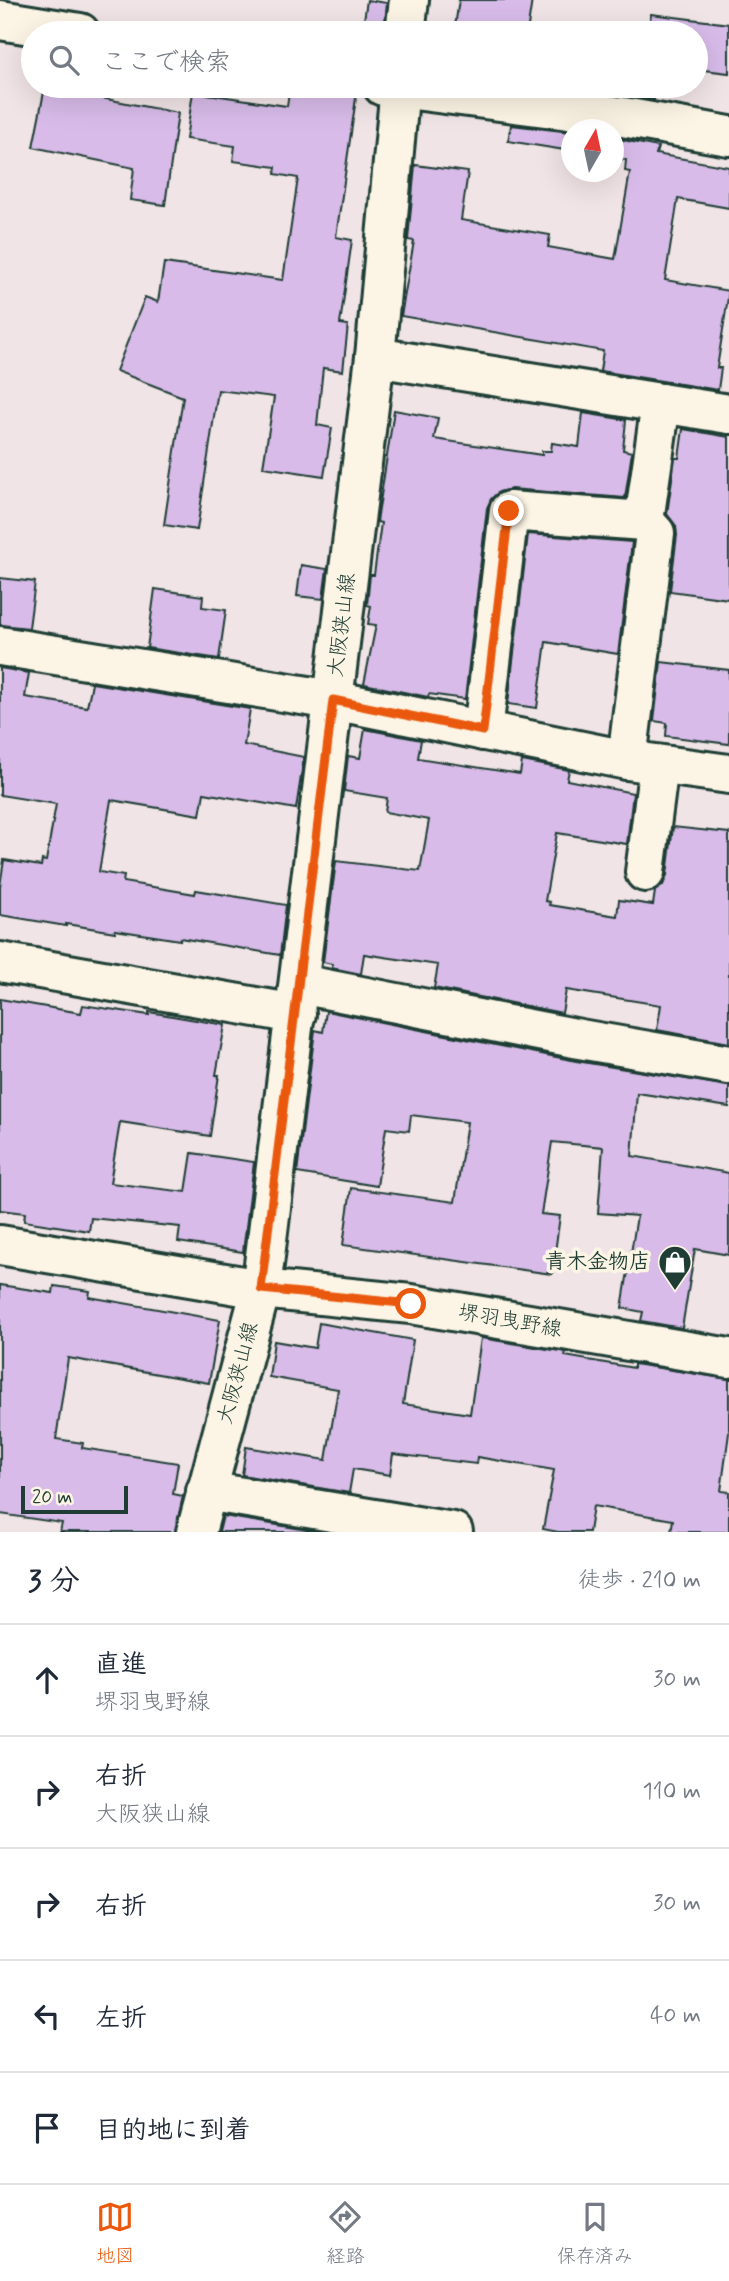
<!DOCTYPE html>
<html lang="ja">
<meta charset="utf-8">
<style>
body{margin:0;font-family:Mynerve,"Klee One",sans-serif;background:#f2f2f3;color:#1f2937}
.compass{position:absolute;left:561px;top:119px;width:63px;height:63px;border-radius:50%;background:#fff;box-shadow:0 7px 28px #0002;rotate:9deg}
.scale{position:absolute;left:21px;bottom:18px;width:107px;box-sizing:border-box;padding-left:7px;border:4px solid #1f3d34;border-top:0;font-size:19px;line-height:24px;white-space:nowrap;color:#1f3d34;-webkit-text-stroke:5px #fcf5e5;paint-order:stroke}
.stop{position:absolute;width:21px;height:21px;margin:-16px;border:5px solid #ea580c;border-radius:50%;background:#fff}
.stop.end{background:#ea580c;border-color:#fff;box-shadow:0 2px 7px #0008}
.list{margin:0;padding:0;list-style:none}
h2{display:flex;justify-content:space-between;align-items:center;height:91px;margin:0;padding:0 28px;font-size:30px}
h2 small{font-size:23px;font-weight:400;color:#747a83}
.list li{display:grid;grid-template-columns:46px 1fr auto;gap:21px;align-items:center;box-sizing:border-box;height:112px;padding:0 28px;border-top:2px solid #e0e1e3}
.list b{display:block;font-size:26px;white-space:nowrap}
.list p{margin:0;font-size:23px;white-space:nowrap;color:#747a83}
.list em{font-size:23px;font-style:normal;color:#747a83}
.icon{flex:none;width:38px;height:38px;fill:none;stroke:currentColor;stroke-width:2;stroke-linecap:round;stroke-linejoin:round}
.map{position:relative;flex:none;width:729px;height:1532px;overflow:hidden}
.search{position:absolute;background:#fff;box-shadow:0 7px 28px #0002;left:21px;right:21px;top:21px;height:77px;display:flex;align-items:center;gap:18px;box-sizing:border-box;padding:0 24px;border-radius:38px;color:#747a83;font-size:26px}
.sheet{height:651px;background:#fff}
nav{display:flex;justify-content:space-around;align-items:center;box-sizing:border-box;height:98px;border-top:2px solid #e0e1e3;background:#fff;font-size:19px;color:#747a83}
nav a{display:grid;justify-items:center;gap:4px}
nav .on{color:#ea580c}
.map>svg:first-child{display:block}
</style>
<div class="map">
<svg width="729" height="1532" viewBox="0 0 729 1532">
<rect width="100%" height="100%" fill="#f1e4e6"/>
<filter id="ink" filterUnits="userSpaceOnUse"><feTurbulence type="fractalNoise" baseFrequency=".0143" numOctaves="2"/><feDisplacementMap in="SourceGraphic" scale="14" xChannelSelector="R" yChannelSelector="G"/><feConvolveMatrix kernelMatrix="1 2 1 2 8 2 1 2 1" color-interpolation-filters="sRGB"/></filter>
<g filter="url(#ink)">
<g fill="#d8bbe9" stroke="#1f3d34" stroke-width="2">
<polygon points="367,0 387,3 384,33 362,33"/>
<polygon points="459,0 532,0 527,33 454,33"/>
<polygon points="651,14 729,24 729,73 696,69 696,33 648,33"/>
<polygon points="290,86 322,86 357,91 336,237 352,240 340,324 348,325 343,371 323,368 317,425 332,428 324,476 263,467 274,397 218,390 197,530 164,525 183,397 116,371 145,297 158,302 164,263 283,280 298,178 275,174 276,167 233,161 235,146 186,139 193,92 287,106"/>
<polygon points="628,86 656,86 654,100 627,95"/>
<polygon points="45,87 178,113 165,205 130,200 134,168 33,147"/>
<polygon points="511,125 571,132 571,151 508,141"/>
<polygon points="613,138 658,147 656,154 729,167 729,208 678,199 665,280 729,291 717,368 721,368 718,390 600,371 603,351 401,316 414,241 408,240 415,165 468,172 461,220 550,235 548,247 615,259 630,172 625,171 626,160 613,158"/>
<polygon points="394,410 438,418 434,439 542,455 542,451 551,451 552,443 579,447 583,413 626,420 623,450 632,452 625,498 511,489 499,492 491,499 487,508 465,699 429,694 428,697 364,684 376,625 368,624 371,606 367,605 370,575 374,575 381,523 377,522"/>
<polygon points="683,429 729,437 729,599 670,591 677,535 676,526 667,514 675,458 679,458"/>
<polygon points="528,534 632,542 618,654 546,642 537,708 508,704"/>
<polygon points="301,565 327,569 323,599 297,596"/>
<polygon points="0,578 35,582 29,628 0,625"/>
<polygon points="155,589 203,596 202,607 226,610 219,659 147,648"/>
<polygon points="661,662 729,670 729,744 666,736 667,723 654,721"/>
<polygon points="0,668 29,673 25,697 87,707 92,683 250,709 244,745 304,757 296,809 204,793 200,815 111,800 99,872 124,876 123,882 195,894 196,890 286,905 280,955 180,938 180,940 115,930 115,932 66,924 66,926 0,915 0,886 4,860 41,866 42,860 46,861 56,804 0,795"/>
<polygon points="365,729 421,740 418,758 520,774 522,761 569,770 567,780 633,793 627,844 557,833 545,901 550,902 549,905 617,916 619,900 653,905 655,891 663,885 667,875 673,827 729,833 729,1043 657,1030 661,1005 566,990 562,1013 434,988 438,965 364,954 361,974 332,968 332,964 323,962 336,861 420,871 429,820 385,812 387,798 344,791 348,756 360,758"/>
<polygon points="0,999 81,1013 83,1005 149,1015 149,1012 225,1025 216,1075 219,1075 210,1136 120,1122 110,1183 186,1192 192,1153 254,1162 243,1252 178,1242 180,1227 91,1218 89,1231 24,1221 25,1213 0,1210"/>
<polygon points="326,1011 576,1061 729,1086 729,1107 637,1093 632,1156 729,1173 729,1255 695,1249 682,1328 641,1321 643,1312 622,1308 637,1216 598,1213 603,1147 552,1142 541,1214 560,1216 552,1274 343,1245 351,1188 455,1202 467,1122 411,1115 409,1131 386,1128 377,1186 297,1173 315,1030 323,1032"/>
<polygon points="0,1285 53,1293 54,1286 90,1291 89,1297 220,1320 209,1383 68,1358 56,1439 83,1443 82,1448 178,1463 173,1494 183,1496 175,1532 60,1532 62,1523 0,1514"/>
<polygon points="319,1323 413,1340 403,1404 470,1414 481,1338 566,1352 565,1356 634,1368 634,1364 729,1379 729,1433 721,1491 729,1492 729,1532 671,1532 673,1520 593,1506 589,1532 558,1532 543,1529 554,1470 477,1457 476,1464 393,1454 390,1475 353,1469 349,1493 242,1475 246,1447 326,1460 338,1389 269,1377 274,1341 315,1348"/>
<polygon points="223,1516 319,1532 219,1532"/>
</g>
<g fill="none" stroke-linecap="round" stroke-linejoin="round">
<defs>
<g id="minor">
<polyline points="0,20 80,33"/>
<polyline points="383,86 623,117 729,136"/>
<polyline points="375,357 729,414"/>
<polyline points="0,646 333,700 627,760 729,774"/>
<polyline points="483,731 509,511 644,521 661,403"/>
<polyline points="627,760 655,533 644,521"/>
<polyline points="645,872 659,765"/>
<polyline points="0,962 296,1014"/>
<polyline points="300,984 580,1039 729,1065"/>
<polyline points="206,1491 453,1532"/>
</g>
<g id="major">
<polyline points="405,33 409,0"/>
<polyline points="0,1245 261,1289 411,1304 729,1358"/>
<polyline points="196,1532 261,1289 375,357 400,86"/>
</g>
</defs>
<use href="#minor" stroke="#1f3d34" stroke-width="44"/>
<use href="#major" stroke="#1f3d34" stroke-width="44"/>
<use href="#minor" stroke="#fcf5e5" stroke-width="38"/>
<use href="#major" stroke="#fcf5e5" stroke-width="38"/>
</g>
</g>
<g fill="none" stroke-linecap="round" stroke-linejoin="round" filter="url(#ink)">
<polyline stroke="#ea580c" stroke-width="9" points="411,1304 261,1289 333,700 483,731 509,511"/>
</g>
<defs>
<symbol id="shop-pin" viewBox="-11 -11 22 30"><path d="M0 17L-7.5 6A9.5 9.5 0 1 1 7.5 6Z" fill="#1f3d34" stroke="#fcf5e5"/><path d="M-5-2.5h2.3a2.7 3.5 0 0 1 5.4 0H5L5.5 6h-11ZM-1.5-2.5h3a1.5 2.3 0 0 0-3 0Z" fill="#fff"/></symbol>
</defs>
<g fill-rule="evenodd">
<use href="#shop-pin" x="656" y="1243" width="38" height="52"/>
</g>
<g text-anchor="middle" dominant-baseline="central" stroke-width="7" stroke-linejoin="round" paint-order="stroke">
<g font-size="21" fill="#1f3d34" stroke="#fcf5e5">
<text transform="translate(342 625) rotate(-83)">大阪狭山線</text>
<text transform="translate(510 1321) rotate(10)">堺羽曳野線</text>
<text transform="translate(238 1373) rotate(-75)">大阪狭山線</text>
</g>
<g font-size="21" font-weight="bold" fill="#1f3d34" stroke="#fcf5e5" text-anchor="end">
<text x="650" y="1262">青木金物店</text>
</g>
</g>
</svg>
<svg class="compass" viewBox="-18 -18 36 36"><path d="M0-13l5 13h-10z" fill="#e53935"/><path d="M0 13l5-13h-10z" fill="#747a83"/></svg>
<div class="scale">20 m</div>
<div class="stop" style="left:411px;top:1304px"></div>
<div class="stop end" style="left:509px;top:511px"></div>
<div class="search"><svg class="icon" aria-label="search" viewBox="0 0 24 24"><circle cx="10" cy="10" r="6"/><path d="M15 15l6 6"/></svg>ここで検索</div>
</div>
<section class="sheet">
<h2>3 分<small>徒歩 · 210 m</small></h2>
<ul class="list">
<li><svg class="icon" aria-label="ahead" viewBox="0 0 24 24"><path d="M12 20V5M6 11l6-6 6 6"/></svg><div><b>直進</b><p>堺羽曳野線</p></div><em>30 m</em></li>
<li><svg class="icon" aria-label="right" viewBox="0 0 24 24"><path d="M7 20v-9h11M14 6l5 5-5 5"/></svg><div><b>右折</b><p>大阪狭山線</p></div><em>110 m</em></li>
<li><svg class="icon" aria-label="right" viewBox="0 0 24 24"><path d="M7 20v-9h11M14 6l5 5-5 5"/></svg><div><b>右折</b></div><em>30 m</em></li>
<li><svg class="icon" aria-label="left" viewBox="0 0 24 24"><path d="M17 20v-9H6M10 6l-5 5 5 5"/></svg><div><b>左折</b></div><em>40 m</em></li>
<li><svg class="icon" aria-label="arrive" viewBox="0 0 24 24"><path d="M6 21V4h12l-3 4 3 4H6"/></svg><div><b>目的地に到着</b></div></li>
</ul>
</section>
<nav>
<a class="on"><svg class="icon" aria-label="map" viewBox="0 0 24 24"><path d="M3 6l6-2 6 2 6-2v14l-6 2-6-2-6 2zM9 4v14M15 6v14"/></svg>地図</a>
<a><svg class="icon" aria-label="directions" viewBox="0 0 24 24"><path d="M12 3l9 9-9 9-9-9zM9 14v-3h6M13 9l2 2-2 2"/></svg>経路</a>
<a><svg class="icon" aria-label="saved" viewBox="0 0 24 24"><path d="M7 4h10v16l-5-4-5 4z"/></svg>保存済み</a>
</nav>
